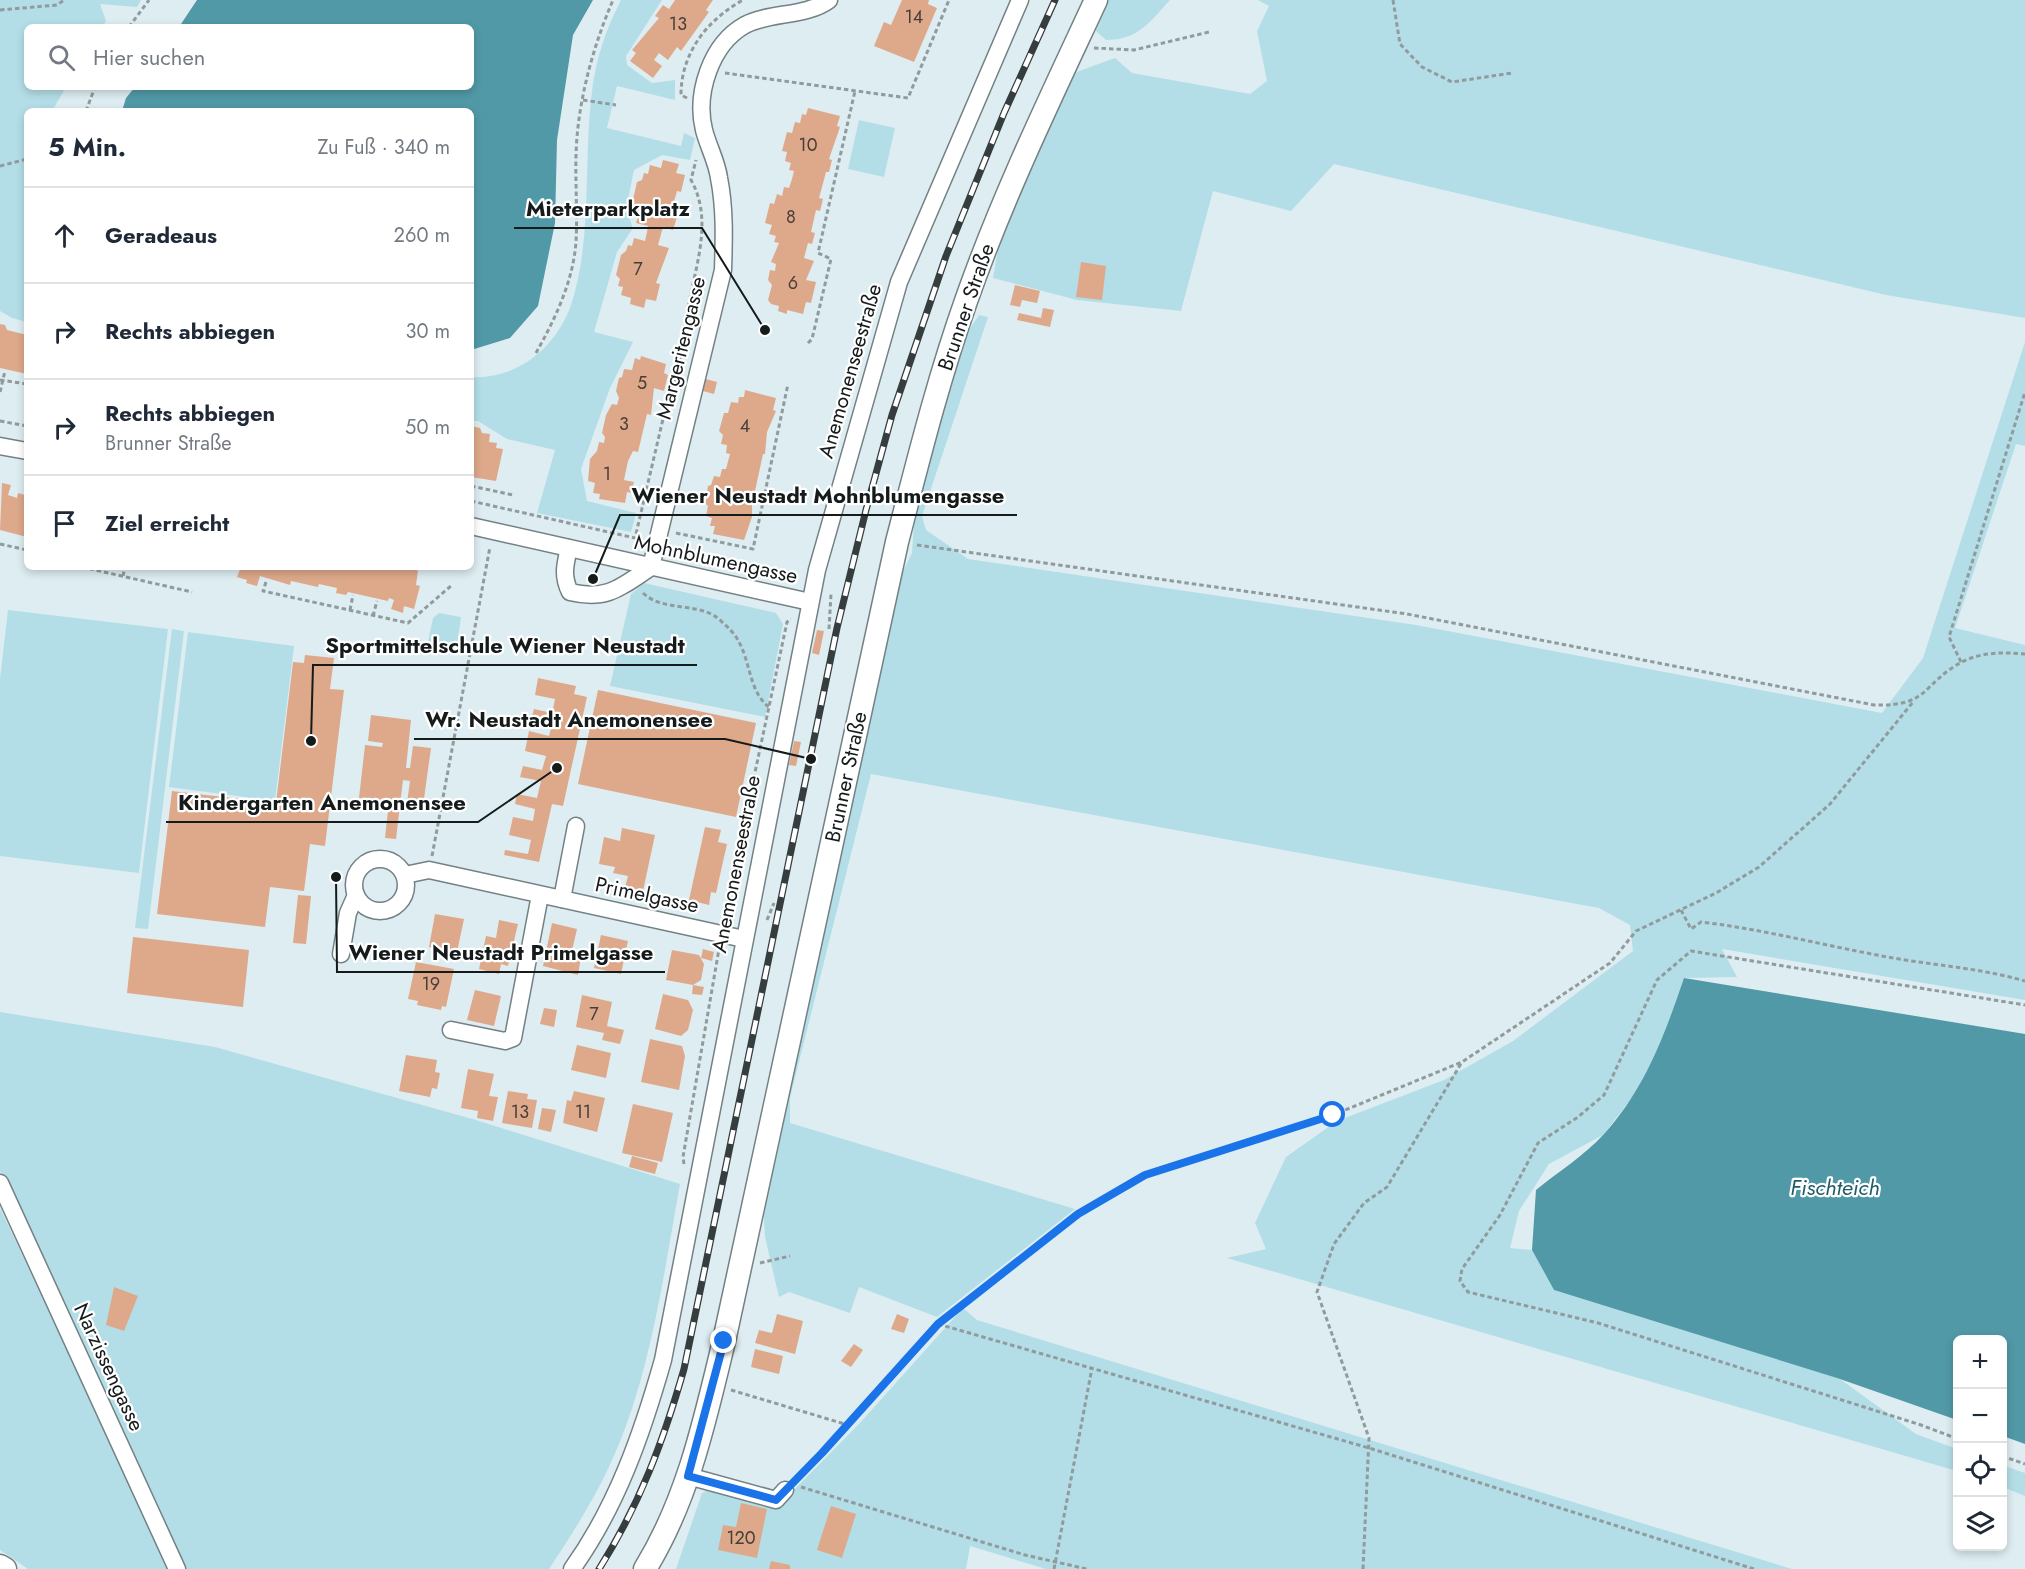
<!DOCTYPE html>
<html lang="de">
<meta charset="utf-8">
<style>
body{margin:0;font-family:Jost,sans-serif;background:#f2f2f3;color:#1f2937}
.controls{position:absolute;right:18px;bottom:18px;display:grid;overflow:hidden;border-radius:9px;box-shadow:0 3px 9px #0003}
.controls button{width:54px;height:54px;display:grid;place-items:center;padding:0;border:0;border-bottom:2px solid #e0e1e3;background:#fff;color:#1f2937;font:30px sans-serif}
.stop{position:absolute;width:18px;height:18px;margin:-14px;border:4px solid #1a73e8;border-radius:50%;background:#fff}
.stop.end{background:#1a73e8;border-color:#fff;box-shadow:0 2px 6px #0008}
.list{margin:0;padding:0;list-style:none}
h2{display:flex;justify-content:space-between;align-items:center;height:78px;margin:0;padding:0 24px;font-size:26px}
h2 small{font-size:20px;font-weight:400;color:#747a83}
.list li{display:grid;grid-template-columns:39px 1fr auto;gap:18px;align-items:center;box-sizing:border-box;height:96px;padding:0 24px;border-top:2px solid #e0e1e3}
.list b{display:block;font-size:22px;white-space:nowrap}
.list p{margin:0;font-size:20px;white-space:nowrap;color:#747a83}
.list em{font-size:20px;font-style:normal;color:#747a83}
.icon{flex:none;width:33px;height:33px;fill:none;stroke:currentColor;stroke-width:2;stroke-linecap:round;stroke-linejoin:round}
.map{position:relative;flex:none;width:2025px;height:1569px;overflow:hidden}
.search{position:absolute;background:#fff;box-shadow:0 3px 9px #0003;left:24px;top:24px;width:450px;height:66px;display:flex;align-items:center;gap:15px;box-sizing:border-box;padding:0 21px;border-radius:9px;color:#747a83;font-size:22px}
.panel{position:absolute;background:#fff;box-shadow:0 3px 9px #0003;left:24px;top:108px;width:450px;height:462px;border-radius:9px}
.map>svg:first-child{display:block}
</style>
<div class="map">
<svg width="2025" height="1569" viewBox="0 0 2025 1569">
<rect width="100%" height="100%" fill="#deedf1"/>
<g fill="#b4dee7">
<polygon points="0,0 141,0 137,7 100,4 106,21 102,27 27,27 27,87 66,87 52,111 27,111 27,322 12,318 0,311"/>
<path d="M621 0H662L626 56 627 65 652 83 675 80V100L617 86 607 128 681 146 684 133 695 138 690 160 662 155 634 170 626 209 633 228 617 252 594 332 633 342 610 388 581 469 587 501 636 513 631 532 537 513 555 450 507 439 478 421H471V377C516 380 556 348 571 305 593 238 583 161 592 91 596 58 606 29 621 0Z"/>
<path d="M1104 0H1170C1150 22 1138 40 1106 40L1096 31 1095 17Z"/>
<polygon points="1258,0 2025,0 2025,318 1886,295 1334,164 1291,211 1213,191 1181,311 1077,300 993,278 1000,238 1071,74 1115,58 1132,73 1250,94 1267,81 1257,31 1269,6"/>
<polygon points="859,120 895,128 884,177 848,169"/>
<polygon points="979,315 988,317 922,516 926,530 968,559 1416,625 1882,713 1923,658 2025,342 2025,446 2016,444 1955,628 2025,645 2025,1000 1722,949 1737,977 1684,978 1666,1033 1638,1090 1603,1135 1549,1164 1519,1211 1510,1248 1532,1250 1554,1290 1840,1379 1916,1434 1957,1449 1957,1471 1227,1258 1266,1249 1255,1223 1286,1157 1337,1121 1444,1080 1513,1041 1633,951 1630,925 1599,908 871,774 790,1098 790,1123 1075,1209 937,1317 859,1287 850,1313 789,1292 779,1297 765,1237 763,1202 896,586 912,553 915,509 962,340"/>
<polygon points="644,583 776,613 783,624 765,717 610,686 631,594"/>
<polygon points="8,610 168,629 139,873 0,856 0,679"/>
<polygon points="439,613 461,617 456,652 427,647 433,618"/>
<polygon points="172,629 184,631 148,929 135,928"/>
<polygon points="188,632 294,646 275,801 169,787"/>
<path d="M0 1012 215 1047 476 1120 680 1184C663 1278 650 1380 609 1467 592 1503 571 1536 549 1569H183L0 1171Z"/>
<polygon points="0,1208 171,1569 28,1569 0,1550"/>
<polygon points="963,1308 977,1320 1792,1569 1046,1569 970,1546 966,1569 676,1569 702,1493 708,1490 776,1508 859,1424"/>
<polygon points="2002,1465 2025,1473 2025,1496 2003,1487"/>
</g>
<g fill="#5199a7">
<polygon points="197,0 593,0 573,35 557,140 555,223 538,306 510,338 471,350 471,111 122,111 126,98 135,87 471,87 471,27 179,27"/>
<path d="M1684 978 2025 1034V1444L2003 1436 2002 1340H1958L1957 1420 1840 1379 1554 1290 1532 1250 1536 1190C1558 1172 1585 1155 1604 1134 1645 1089 1665 1034 1684 978Z"/>
</g>
<g fill="#dea98b">
<polygon points="675,0 713,0 706,10 709,12 681,51 677,47 668,60 659,53 654,60 662,66 653,78 630,61 636,53 632,50 659,18 655,16 663,5 669,9"/>
<polygon points="902,0 929,0 928,4 937,8 914,62 874,46 884,22 891,25"/>
<polygon points="808,108 840,116 837,126 840,127 829,159 832,160 829,172 826,172 822,187 819,198 823,199 820,211 816,210 811,232 815,233 812,244 808,243 804,258 814,261 806,280 816,282 811,303 806,302 803,314 787,310 787,314 778,311 779,306 771,304 768,300 772,285 768,280 770,270 775,271 776,264 771,262 779,243 774,242 776,236 769,234 772,225 765,223 770,203 774,204 777,194 782,196 784,187 789,188 792,179 794,171 789,170 791,163 785,161 787,152 782,151 787,132 792,133 795,122 800,123 802,114 806,115"/>
<polygon points="663,160 679,164 676,173 685,175 681,192 677,191 671,212 678,214 673,230 663,227 658,245 669,248 656,283 660,284 656,301 646,299 644,308 630,304 631,298 621,295 623,287 618,286 620,279 616,275 621,255 626,251 628,245 632,246 634,238 645,241 647,232 648,226 636,223 639,215 635,214 637,207 632,204 637,182 642,180 644,173 648,174 650,165 661,168"/>
<polygon points="1081,262 1106,266 1102,300 1076,297"/>
<polygon points="1015,285 1040,291 1037,303 1022,300 1020,307 1010,305"/>
<polygon points="1043,308 1054,310 1050,327 1017,320 1019,313 1041,318"/>
<polygon points="0,324 5,325 7,330 27,335 27,374 0,368"/>
<polygon points="641,356 666,364 664,373 668,375 664,391 654,388 651,415 647,414 638,452 633,451 628,461 624,480 634,482 631,493 627,492 625,503 599,499 600,494 593,493 595,483 588,481 590,459 597,451 599,442 604,443 605,437 602,433 606,415 612,404 617,405 619,398 616,391 619,378 622,377 624,369 632,370 635,358 640,360"/>
<polygon points="702,378 717,382 714,394 699,390"/>
<polygon points="745,390 776,398 773,410 776,411 767,432 765,454 763,454 752,505 752,517 744,540 713,534 715,526 710,526 712,518 706,516 708,506 705,503 708,486 711,485 714,476 720,477 722,469 726,469 730,454 726,453 727,445 721,444 723,435 719,431 724,413 728,413 731,402 738,403 739,397 744,397"/>
<polygon points="471,426 480,428 482,433 490,434 489,442 497,443 496,448 503,449 496,481 471,477"/>
<polygon points="2,483 11,485 8,495 17,498 18,493 25,495 27,490 27,537 0,530"/>
<polygon points="241,567 411,567 418,571 416,585 420,586 414,609 404,606 403,613 391,609 394,600 389,598 388,601 348,592 346,595 336,593 337,588 319,584 318,587 291,581 290,585 260,576 257,586 246,583 247,580 237,577"/>
<polygon points="817,630 824,631 819,655 812,653"/>
<polygon points="305,655 334,658 330,689 344,690 325,846 310,844 304,891 270,887 265,927 157,914 172,791 276,803 293,662 304,663"/>
<polygon points="538,678 576,686 574,694 587,697 563,806 552,804 539,862 504,855 505,850 528,854 531,840 509,835 513,817 533,821 535,809 515,804 517,794 537,798 541,781 520,777 523,766 542,770 546,756 525,751 529,731 549,736 553,720 532,716 534,709 552,713 555,699 535,695"/>
<polygon points="598,690 756,723 736,817 578,784"/>
<polygon points="371,715 411,720 406,768 410,768 413,746 431,748 423,806 407,803 410,781 403,780 396,839 385,838 389,801 359,798 365,745 382,747 383,743 368,741"/>
<polygon points="794,741 801,742 796,766 789,765"/>
<polygon points="705,827 721,830 718,842 727,844 716,893 711,892 709,905 689,900"/>
<polygon points="622,828 655,835 643,891 625,887 628,876 613,873 615,867 599,864 604,837 620,841"/>
<polygon points="298,895 311,896 306,944 293,943"/>
<polygon points="435,914 464,919 457,952 429,947"/>
<polygon points="499,920 518,924 508,966 501,964 499,974 479,969 486,936 496,938"/>
<polygon points="552,923 577,929 571,955 581,957 578,975 543,966"/>
<polygon points="601,935 628,941 621,974 594,968"/>
<polygon points="133,937 249,950 243,1007 127,993"/>
<polygon points="703,949 714,952 712,961 701,958"/>
<polygon points="672,950 699,955 704,964 701,980 693,985 666,980"/>
<polygon points="416,962 454,969 446,1007 442,1006 441,1010 417,1005 418,1001 408,999"/>
<polygon points="693,985 704,987 702,995 692,994"/>
<polygon points="475,990 501,996 494,1026 467,1020"/>
<polygon points="663,994 688,1000 693,1010 688,1030 681,1036 655,1029"/>
<polygon points="582,995 612,1002 607,1026 624,1030 620,1044 602,1040 604,1033 576,1027"/>
<polygon points="544,1008 557,1010 554,1027 540,1024"/>
<polygon points="650,1039 682,1046 685,1056 679,1090 641,1082"/>
<polygon points="577,1045 611,1053 606,1078 571,1070"/>
<polygon points="406,1055 437,1060 435,1072 440,1073 437,1089 432,1088 430,1097 399,1091"/>
<polygon points="468,1069 494,1074 489,1096 498,1097 493,1121 477,1118 478,1111 461,1108"/>
<polygon points="508,1091 528,1094 527,1099 537,1100 532,1128 502,1123"/>
<polygon points="574,1091 605,1098 597,1132 563,1123 567,1100 571,1101"/>
<polygon points="633,1104 673,1113 662,1162 622,1153"/>
<polygon points="542,1108 556,1110 551,1132 538,1129"/>
<polygon points="632,1156 658,1163 655,1174 629,1167"/>
<polygon points="114,1287 138,1296 124,1331 106,1325"/>
<polygon points="777,1314 803,1321 795,1354 755,1343 759,1330 772,1333"/>
<polygon points="897,1314 909,1319 904,1333 891,1329"/>
<polygon points="854,1344 863,1350 851,1367 841,1361"/>
<polygon points="755,1349 783,1356 779,1374 751,1367"/>
<polygon points="741,1503 767,1509 757,1558 718,1550 723,1525 736,1527"/>
<polygon points="831,1506 856,1514 842,1558 817,1550"/>
<polygon points="771,1561 790,1565 790,1569 769,1569"/>
</g>
<g fill="none" stroke-linecap="round" stroke-linejoin="round">
<defs>
<g id="minor">
<polyline points="0,446 27,451"/>
<polyline points="471,526 810,602"/>
<path d="M569 548C565 565 562 576 570 592 607 601 621 587 651 567"/>
<path d="M651 567 723 270C724 239 725 208 719 178 717 162 708 146 704 130 695 93 711 44 745 25 770 12 806 17 829 0"/>
<circle cx="380" cy="885" r="26"/>
<polyline points="405,875 429,870 744,939"/>
<polyline points="562,899 576,826"/>
<polyline points="341,954 348,913 356,895"/>
<polyline points="451,1030 505,1041 513,1038 540,895"/>
<polyline points="0,1183 177,1569"/>
<polyline points="688,1476 776,1500 785,1490"/>
<path d="M572 1569C617 1506 642 1434 663 1360L817 570 899 282 1020 0"/>
</g>
<g id="major">
<polyline points="0,1566 5,1569"/>
<path d="M645 1569C688 1499 705 1420 724 1341L897 542C918 461 938 380 966 301 1002 198 1050 99 1096 0"/>
</g>
</defs>
<use href="#minor" stroke="#738184" stroke-width="19"/>
<use href="#major" stroke="#738184" stroke-width="25"/>
<g stroke="#909b9e" stroke-width="3" stroke-dasharray="4.5 3" stroke-linecap="butt">
<polyline points="1393,0 1400,44 1422,67 1452,82 1512,73"/>
<polyline points="0,10 57,5 64,0"/>
<polyline points="129,27 149,0"/>
<polyline points="1094,48 1134,50 1209,32"/>
<polyline points="725,73 908,98 949,0"/>
<path d="M687 98 681 95C681 53 707 20 743 0"/>
<polyline points="583,100 616,105"/>
<polyline points="86,111 95,87"/>
<polyline points="0,166 27,159"/>
<polyline points="808,343 812,339 831,259 818,253 855,91"/>
<path d="M536 353C555 319 573 282 576 242 578 207 574 172 577 137 581 90 595 42 613 0"/>
<polyline points="0,380 27,384"/>
<polyline points="0,392 5,371"/>
<polyline points="0,421 27,426"/>
<polyline points="471,486 513,495"/>
<path d="M471 501 635 538 667 402 674 386C679 364 683 343 686 322 691 276 716 224 691 180L696 160"/>
<polyline points="676,533 753,549 788,384"/>
<polyline points="0,544 27,550"/>
<path d="M917 545 1407 614 1874 705C1930 707 1922 683 1962 662 1981 652 2004 652 2025 654"/>
<polyline points="82,567 192,592"/>
<polyline points="123,576 125,567"/>
<polyline points="266,582 263,591 408,623 452,585"/>
<path d="M643 593C664 613 701 601 721 621 728 627 735 634 739 642 751 664 749 692 770 708"/>
<polyline points="350,610 353,595"/>
<polyline points="373,616 377,601"/>
<polyline points="829,629 831,594"/>
<polyline points="1961,662 1949,637 2025,392"/>
<polyline points="432,856 490,547"/>
<path d="M1681 910 1691 929 1701 922C1761 929 1818 944 1877 955 1926 965 1977 967 2025 981"/>
<polyline points="724,918 787,622 791,619"/>
<polyline points="767,920 774,903"/>
<polyline points="684,1164 683,1157 719,949"/>
<polyline points="760,1263 790,1256"/>
<polyline points="938,1324 1369,1448 1754,1569"/>
<polyline points="731,1390 848,1425"/>
<polyline points="1958,1439 1921,1425 1598,1323 1468,1292 1460,1281 1462,1269 1500,1215 1538,1143 1578,1117 1604,1095 1657,980 1691,951 2025,1005"/>
<polyline points="2002,1456 2025,1464"/>
<polyline points="797,1478 938,1324 1078,1214 1145,1175 1333,1115 1462,1062 1610,963 1636,931 1716,893 1759,867 1830,804 1913,702"/>
<polyline points="801,1487 1025,1555 1087,1569"/>
<polyline points="1054,1569 1092,1368"/>
<polyline points="1363,1569 1369,1438 1317,1292 1334,1244 1364,1203 1387,1187 1462,1062"/>
</g>
<use href="#minor" stroke="#fff" stroke-width="16"/>
<use href="#major" stroke="#fff" stroke-width="22"/>
<defs>
<path id="rail" d="M599 1569C640 1504 663 1442 684 1369L837 628 866 510 892 415 946 256 1004 113 1055 0"/>
</defs>
<use href="#rail" stroke="#363d3e" stroke-width="7"/>
<use href="#rail" stroke="#fff" stroke-width="4.5" stroke-dasharray="14" stroke-linecap="butt"/>
</g>
<g fill="none" stroke-linecap="round" stroke-linejoin="round">
<polyline stroke="#1a73e8" stroke-width="8" points="724,1341 688,1476 776,1500 822,1453 938,1324 1078,1214 1145,1175 1333,1115"/>
</g>
<g text-anchor="middle" dominant-baseline="central" stroke-width="4.5" stroke-linejoin="round" paint-order="stroke">
<g font-size="18" fill="#473e37">
<text x="914" y="17">14</text>
<text x="678" y="24">13</text>
<text x="808" y="145">10</text>
<text x="791" y="217">8</text>
<text x="638" y="269">7</text>
<text x="793" y="283">6</text>
<text x="642" y="383">5</text>
<text x="624" y="424">3</text>
<text x="745" y="426">4</text>
<text x="607" y="474">1</text>
<text x="431" y="984">19</text>
<text x="594" y="1014">7</text>
<text x="520" y="1112">13</text>
<text x="583" y="1112">11</text>
<text x="741" y="1538">120</text>
</g>
<g font-size="21" fill="#151a1b" stroke="#fff">
<text transform="translate(966 307) rotate(-71)">Brunner Straße</text>
<text transform="translate(681 348) rotate(-76)">Margeritengasse</text>
<text transform="translate(850 371) rotate(-74)">Anemonenseestraße</text>
<text transform="translate(716 559) rotate(12)">Mohnblumengasse</text>
<text transform="translate(846 777) rotate(-78)">Brunner Straße</text>
<text transform="translate(736 864) rotate(-79)">Anemonenseestraße</text>
<text transform="translate(647 895) rotate(12)">Primelgasse</text>
<text transform="translate(109 1367) rotate(65)">Narzissengasse</text>
</g>
<g font-size="22" font-style="italic" fill="#215d68" stroke="#fff">
<text x="1835" y="1187">Fischteich</text>
</g>
</g>
<path fill="none" stroke="#151a1b" stroke-width="2" d="M765 330L702 228H514M593 579L620 515H1017M311 741L313 665H697M811 759L725 739H414M557 768L478 822H166M336 877L337 972H665"/>
<g fill="#151a1b" stroke="#fff" stroke-width="2">
<circle cx="765" cy="330" r="6"/>
<circle cx="593" cy="579" r="6"/>
<circle cx="311" cy="741" r="6"/>
<circle cx="811" cy="759" r="6"/>
<circle cx="557" cy="768" r="6"/>
<circle cx="336" cy="877" r="6"/>
</g>
<g font-size="22" text-anchor="middle" font-weight="bold" fill="#151a1b" stroke="#fff" stroke-width="4.5" stroke-linejoin="round" paint-order="stroke">
<text x="608" y="216">Mieterparkplatz</text>
<text x="818" y="503">Wiener Neustadt Mohnblumengasse</text>
<text x="505" y="653">Sportmittelschule Wiener Neustadt</text>
<text x="569" y="727">Wr. Neustadt Anemonensee</text>
<text x="322" y="810">Kindergarten Anemonensee</text>
<text x="501" y="960">Wiener Neustadt Primelgasse</text>
</g>
</svg>
<div class="controls">
<button>+</button>
<button>−</button>
<button><svg class="icon" aria-label="locate" viewBox="0 0 24 24"><circle cx="12" cy="12" r="6"/><path d="M12 2v4M12 18v4M2 12h4M18 12h4"/></svg></button>
<button><svg class="icon" aria-label="layers" viewBox="0 0 24 24"><path d="M12 4l9 5-9 5-9-5zM3 14l9 5 9-5"/></svg></button>
</div>
<div class="stop" style="left:1333px;top:1115px"></div>
<div class="stop end" style="left:724px;top:1341px"></div>
<div class="search"><svg class="icon" aria-label="search" viewBox="0 0 24 24"><circle cx="10" cy="10" r="6"/><path d="M15 15l6 6"/></svg>Hier suchen</div>
<section class="panel">
<h2>5 Min.<small>Zu Fuß · 340 m</small></h2>
<ul class="list">
<li><svg class="icon" aria-label="ahead" viewBox="0 0 24 24"><path d="M12 20V5M6 11l6-6 6 6"/></svg><div><b>Geradeaus</b></div><em>260 m</em></li>
<li><svg class="icon" aria-label="right" viewBox="0 0 24 24"><path d="M7 20v-9h11M14 6l5 5-5 5"/></svg><div><b>Rechts abbiegen</b></div><em>30 m</em></li>
<li><svg class="icon" aria-label="right" viewBox="0 0 24 24"><path d="M7 20v-9h11M14 6l5 5-5 5"/></svg><div><b>Rechts abbiegen</b><p>Brunner Straße</p></div><em>50 m</em></li>
<li><svg class="icon" aria-label="arrive" viewBox="0 0 24 24"><path d="M6 21V4h12l-3 4 3 4H6"/></svg><div><b>Ziel erreicht</b></div></li>
</ul>
</section>
</div>
